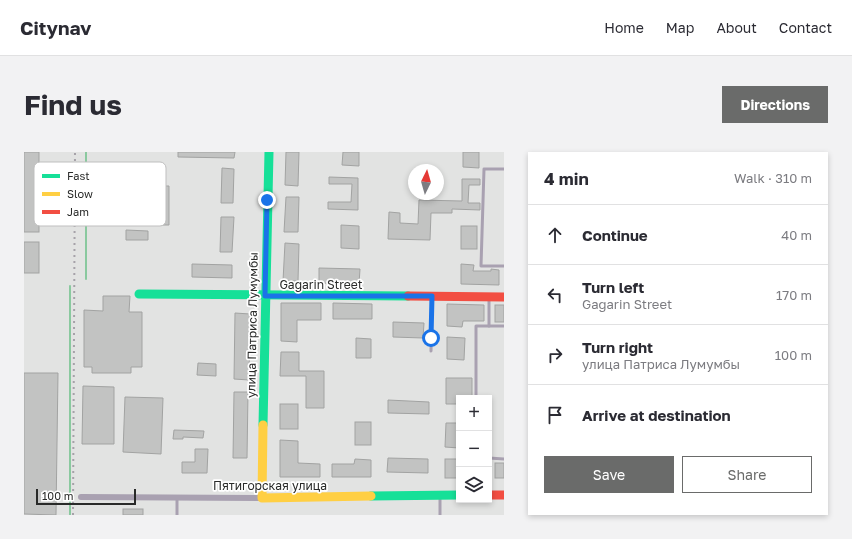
<!DOCTYPE html>
<meta charset="utf-8">
<style>
body{margin:0;font-family:"Golos Text",sans-serif;background:#f2f2f3;color:#2b2b33}
.controls{position:absolute;right:12px;bottom:12px;display:grid;overflow:hidden;border-radius:0px;box-shadow:0 2px 6px #0003}
.controls button{width:36px;height:36px;display:grid;place-items:center;padding:0;border:0;border-bottom:1px solid #e1e1e2;background:#fff;color:#2b2b33;font:20px sans-serif}
.compass{position:absolute;left:384px;top:12px;width:36px;height:36px;border-radius:50%;background:#fff;box-shadow:0 2px 6px #0003;rotate:5deg}
.scale{position:absolute;left:12px;bottom:10px;width:100px;box-sizing:border-box;padding-left:4px;border:2px solid #292a29;border-top:0;font-size:11px;line-height:14px;white-space:nowrap;color:#292a29;-webkit-text-stroke:3px #fff;paint-order:stroke}
.stop{position:absolute;width:12px;height:12px;margin:-9px;border:3px solid #1a73e8;border-radius:50%;background:#fff}
.stop.end{background:#1a73e8;border-color:#fff;box-shadow:0 1px 4px #0008}
.list{margin:0;padding:0;list-style:none}
h2{display:flex;justify-content:space-between;align-items:center;height:52px;margin:0;padding:0 16px;font-size:17px}
h2 small{font-size:13px;font-weight:400;color:#7c7c81}
.list li{display:grid;grid-template-columns:26px 1fr auto;gap:12px;align-items:center;box-sizing:border-box;height:60px;padding:0 16px;border-top:1px solid #e1e1e2}
.list b{display:block;font-size:15px;white-space:nowrap}
.list p{margin:0;font-size:13px;white-space:nowrap;color:#7c7c81}
.list em{font-size:13px;font-style:normal;color:#7c7c81}
.actions{display:flex;gap:8px;padding:12px 16px}
.actions a{flex:1;padding:9px 0;border:1px solid #6a6b6a;border-radius:0px;text-align:center;font-size:14px;color:#6a6b6a}
.actions .main{background:#6a6b6a;color:#fff}
.icon{flex:none;width:22px;height:22px;fill:none;stroke:currentColor;stroke-width:2;stroke-linecap:round;stroke-linejoin:round}
.map{position:relative;flex:none;width:480px;height:363px;overflow:hidden;border-radius:0px}
header{display:flex;align-items:center;gap:24px;box-sizing:border-box;height:56px;padding:0 20px;background:#fff;border-bottom:1px solid #e1e1e2}
header strong{font-size:19px}
nav{display:flex;gap:22px;margin-inline-start:auto;font-size:14px}
.intro{display:flex;align-items:center;justify-content:space-between;box-sizing:border-box;height:96px;padding:0 24px}
h1{margin:0;font-size:28px}
.button{padding:10px 18px;border-radius:0px;background:#6a6b6a;color:#fff;font-size:14px;font-weight:700}
main{display:flex;gap:24px;padding:0 24px}
aside{flex:1;background:#fff;border-radius:0px;box-shadow:0 2px 6px #0003}
.map>svg:first-child{display:block}
</style>
<header>
<strong>Citynav</strong>
<nav><a>Home</a><a>Map</a><a>About</a><a>Contact</a></nav>
</header>
<div class="intro"><h1>Find us</h1><a class="button">Directions</a></div>
<main>
<div class="map">
<svg width="480" height="363" viewBox="0 0 480 363">
<rect width="100%" height="100%" fill="#e2e3e2"/>
<g fill="none" stroke-linecap="round" stroke-linejoin="round">
<g stroke="#8ac99f" stroke-width="2">
<polyline points="62,127 62,0"/>
<polyline points="46,363 46,134"/>
</g>
</g>
<g fill="#c2c3c2" stroke="#a2a3a2">
<rect x="0" y="0" width="15" height="80"/>
<polygon points="154,0 211,0 210,6 154,5"/>
<polygon points="262,0 275,0 274,34 261,33"/>
<polygon points="319,0 335,0 335,14 318,13"/>
<polygon points="439,0 455,0 455,16 439,15"/>
<polygon points="198,16 210,17 209,51 197,51"/>
<polygon points="305,25 334,26 334,58 304,57 304,50 327,50 328,32 305,32"/>
<polygon points="438,27 456,27 456,33 445,33 444,51 456,51 456,58 428,57 428,61 407,61 406,88 364,87 365,60 376,61 376,71 394,72 395,48 438,49"/>
<polygon points="132,34 145,34 145,73 132,73 132,54 103,53 104,41 132,43"/>
<polygon points="262,45 275,45 274,80 260,80"/>
<polygon points="197,65 210,65 208,100 196,100"/>
<polygon points="317,73 335,74 335,97 317,96"/>
<rect x="437" y="74" width="16" height="23"/>
<polygon points="102,78 124,79 124,88 102,88"/>
<rect x="0" y="90" width="15" height="31"/>
<polygon points="261,91 275,92 274,129 259,129"/>
<polygon points="168,112 208,113 208,126 168,125"/>
<polygon points="437,112 450,113 449,119 467,119 467,117 475,118 475,133 437,132"/>
<polygon points="295,116 336,117 335,132 295,131"/>
<polygon points="79,144 106,144 105,160 118,160 118,215 107,215 107,221 68,221 68,215 60,215 60,158 79,159"/>
<polygon points="257,151 297,151 297,168 273,168 273,190 257,189"/>
<polygon points="309,151 348,152 348,167 309,167"/>
<polygon points="423,152 460,153 460,169 439,169 438,175 423,174"/>
<rect x="471" y="153" width="9" height="17"/>
<polygon points="211,161 226,162 225,228 210,227"/>
<polygon points="369,170 400,171 399,186 369,185"/>
<polygon points="423,185 441,186 440,208 423,207"/>
<polygon points="332,186 347,187 347,206 332,206"/>
<polygon points="257,200 275,200 275,219 300,219 300,256 282,256 282,224 256,224"/>
<polygon points="174,211 192,212 192,224 173,223"/>
<polygon points="0,221 34,221 32,363 0,362"/>
<polygon points="422,226 448,226 448,246 435,246 435,252 422,252"/>
<polygon points="59,234 90,235 90,292 58,292"/>
<polygon points="210,240 224,240 223,306 209,306"/>
<polygon points="101,245 139,246 137,302 99,300"/>
<polygon points="364,248 405,250 405,262 364,261"/>
<rect x="256" y="252" width="18" height="25"/>
<rect x="331" y="270" width="16" height="23"/>
<polygon points="422,271 435,271 435,296 421,295"/>
<polygon points="150,278 180,279 179,286 159,285 159,287 149,287"/>
<polygon points="256,288 274,289 274,311 296,312 296,325 256,325"/>
<polygon points="171,297 184,297 183,321 158,321 158,310 171,310"/>
<polygon points="364,306 404,307 404,321 363,320"/>
<polygon points="331,307 347,308 347,325 308,325 308,312 330,312"/>
<rect x="421" y="307" width="14" height="19"/>
<rect x="471" y="311" width="9" height="15"/>
<rect x="99" y="357" width="20" height="6"/>
</g>
<g fill="none" stroke-linecap="round" stroke-linejoin="round">
<g stroke="#a9a1b1" stroke-width="3">
<polyline points="480,17 460,17 457,114 480,114"/>
<polyline points="465,174 480,174"/>
<polyline points="407,199 408,145"/>
<polyline points="452,246 452,174 465,174 465,146"/>
<polyline points="465,306 480,307"/>
<polyline points="153,363 153,345"/>
<polyline points="416,363 416,345"/>
</g>
<polyline stroke="#a9a1b1" stroke-width="6" points="57,345 238,346"/>
<g stroke="#16e098" stroke-width="9">
<polyline points="115,142 384,144"/>
<polyline points="239,273 245,0"/>
<polyline points="347,344 435,343"/>
</g>
<polyline stroke="#ffcf43" stroke-width="9" points="239,273 238,346 347,344"/>
<g stroke="#f24e42" stroke-width="9">
<polyline points="384,144 480,145"/>
<polyline points="465,343 480,343"/>
</g>
<polyline stroke="#a6a2a9" stroke-width="2" stroke-dasharray="2 4" stroke-linecap="butt" points="49,363 51,0"/>
</g>
<g fill="none" stroke-linecap="round" stroke-linejoin="round">
<polyline stroke="#1a73e8" stroke-width="5" points="243,48 241,144 408,144 407,186"/>
</g>
<g text-anchor="middle" dominant-baseline="central" stroke-width="3.5" stroke-linejoin="round" paint-order="stroke">
<g font-size="12" fill="#292a29" stroke="#fff">
<text x="297" y="132">Gagarin Street</text>
<text transform="translate(228 173) rotate(-89)">улица Патриса Лумумбы</text>
<text x="246" y="333">Пятигорская улица</text>
</g>
</g>
<rect x="10" y="10" width="132" height="64" rx="6" fill="#fff" stroke="#bfbfbf" stroke-width="1"/>
<rect x="18" y="22" width="18" height="4" fill="#16e098"/>
<rect x="18" y="40" width="18" height="4" fill="#ffcf43"/>
<rect x="18" y="58" width="18" height="4" fill="#f24e42"/>
<g font-size="11" fill="#292a29">
<text x="43" y="28">Fast</text>
<text x="43" y="46">Slow</text>
<text x="43" y="64">Jam</text>
</g>
</svg>
<div class="controls">
<button>+</button>
<button>−</button>
<button><svg class="icon" aria-label="layers" viewBox="0 0 24 24"><path d="M12 4l9 5-9 5-9-5zM3 14l9 5 9-5"/></svg></button>
</div>
<svg class="compass" viewBox="-18 -18 36 36"><path d="M0-13l5 13h-10z" fill="#e53935"/><path d="M0 13l5-13h-10z" fill="#7c7c81"/></svg>
<div class="scale">100 m</div>
<div class="stop" style="left:407px;top:186px"></div>
<div class="stop end" style="left:243px;top:48px"></div>
</div>
<aside>
<h2>4 min<small>Walk · 310 m</small></h2>
<ul class="list">
<li><svg class="icon" aria-label="ahead" viewBox="0 0 24 24"><path d="M12 20V5M6 11l6-6 6 6"/></svg><div><b>Continue</b></div><em>40 m</em></li>
<li><svg class="icon" aria-label="left" viewBox="0 0 24 24"><path d="M17 20v-9H6M10 6l-5 5 5 5"/></svg><div><b>Turn left</b><p>Gagarin Street</p></div><em>170 m</em></li>
<li><svg class="icon" aria-label="right" viewBox="0 0 24 24"><path d="M7 20v-9h11M14 6l5 5-5 5"/></svg><div><b>Turn right</b><p>улица Патриса Лумумбы</p></div><em>100 m</em></li>
<li><svg class="icon" aria-label="arrive" viewBox="0 0 24 24"><path d="M6 21V4h12l-3 4 3 4H6"/></svg><div><b>Arrive at destination</b></div></li>
</ul>
<div class="actions"><a class="main">Save</a><a>Share</a></div>
</aside>
</main>
